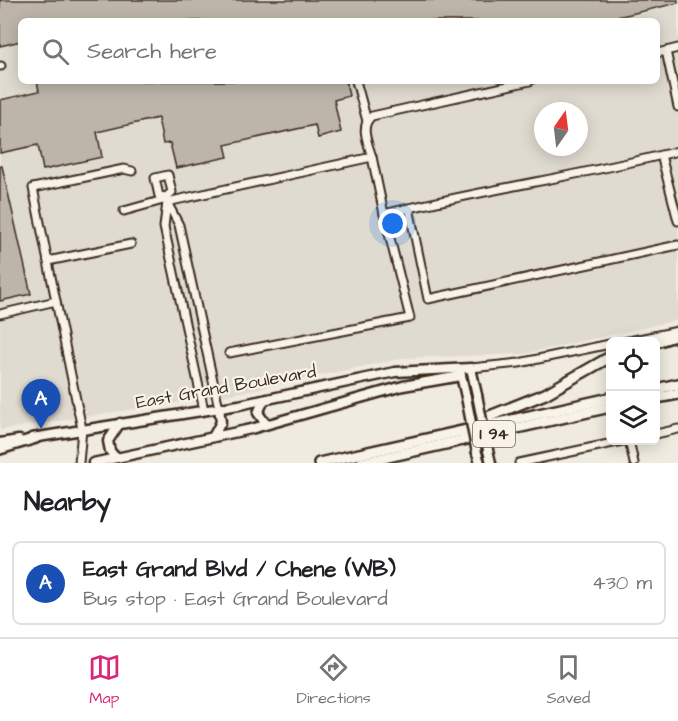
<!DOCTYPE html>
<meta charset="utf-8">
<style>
body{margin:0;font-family:"Architects Daughter",sans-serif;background:#f2f2f2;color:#202124}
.controls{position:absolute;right:18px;bottom:18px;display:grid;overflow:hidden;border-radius:9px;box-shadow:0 3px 15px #0003}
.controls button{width:54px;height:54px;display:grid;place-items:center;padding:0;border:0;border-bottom:2px solid #e0e0e0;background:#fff;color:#202124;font:30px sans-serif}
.compass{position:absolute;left:534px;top:102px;width:54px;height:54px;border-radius:50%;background:#fff;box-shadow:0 3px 15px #0003;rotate:14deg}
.you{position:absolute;left:393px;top:224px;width:21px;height:21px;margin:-15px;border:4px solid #fff;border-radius:50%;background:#1a73e8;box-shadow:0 0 0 9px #1a73e833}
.badge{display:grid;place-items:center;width:39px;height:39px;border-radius:50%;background:#db2777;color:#fff;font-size:20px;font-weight:700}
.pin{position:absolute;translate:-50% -50px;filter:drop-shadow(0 2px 3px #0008)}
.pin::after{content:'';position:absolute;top:32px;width:21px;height:18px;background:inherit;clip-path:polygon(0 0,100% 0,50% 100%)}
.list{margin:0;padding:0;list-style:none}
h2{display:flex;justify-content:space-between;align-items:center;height:78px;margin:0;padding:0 24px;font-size:26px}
h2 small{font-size:20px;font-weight:400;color:#757577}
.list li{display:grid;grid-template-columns:39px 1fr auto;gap:18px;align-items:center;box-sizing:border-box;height:84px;margin:0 12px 12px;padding:0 12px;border:2px solid #e0e0e0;border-radius:9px}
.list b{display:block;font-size:22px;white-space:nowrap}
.list p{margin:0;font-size:20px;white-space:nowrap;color:#757577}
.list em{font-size:20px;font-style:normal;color:#757577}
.icon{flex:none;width:33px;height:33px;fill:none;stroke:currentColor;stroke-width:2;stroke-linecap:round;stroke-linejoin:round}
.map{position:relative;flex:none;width:678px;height:463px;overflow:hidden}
.search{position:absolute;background:#fff;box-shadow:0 3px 15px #0003;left:18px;right:18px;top:18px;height:66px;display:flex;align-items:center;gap:15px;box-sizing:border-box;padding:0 21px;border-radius:9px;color:#757577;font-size:22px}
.sheet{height:174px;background:#fff}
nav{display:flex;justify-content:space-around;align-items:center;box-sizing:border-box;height:84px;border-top:2px solid #e0e0e0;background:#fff;font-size:16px;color:#757577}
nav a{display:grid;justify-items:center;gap:3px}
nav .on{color:#db2777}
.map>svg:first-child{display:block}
</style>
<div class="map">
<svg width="678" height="463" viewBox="0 0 678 463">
<rect width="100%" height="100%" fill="#efebe0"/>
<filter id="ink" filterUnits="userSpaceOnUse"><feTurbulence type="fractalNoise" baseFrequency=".0167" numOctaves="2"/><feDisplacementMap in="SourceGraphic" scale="12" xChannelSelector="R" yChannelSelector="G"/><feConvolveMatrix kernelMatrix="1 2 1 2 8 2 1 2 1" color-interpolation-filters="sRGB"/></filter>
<g filter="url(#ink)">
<path fill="#e0dbd0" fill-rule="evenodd" d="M0 0H678V320L524 354 404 358 226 395 0 430ZM21 21H657V81H21ZM543 111H579V147H543Z"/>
<g fill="#bdb5aa" stroke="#3b2a1e" stroke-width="1.5">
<polygon points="0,0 678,0 678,3 600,21 21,21 21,41 0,46"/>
<polygon points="37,81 346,81 349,96 334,100 341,132 318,138 315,125 225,145 228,157 176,168 170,143 163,144 158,118 97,132 102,157 43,170 38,145 0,153 0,100 39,91"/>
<polygon points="0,166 2,166 31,294 0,301"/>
</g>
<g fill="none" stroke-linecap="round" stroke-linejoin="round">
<defs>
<g id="minor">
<polyline points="666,51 678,48"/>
<polyline points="657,53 666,51 678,107"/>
<polyline points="0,66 1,66"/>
<polyline points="356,81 367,121"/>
<polyline points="661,155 678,221"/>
<path d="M372 157 384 214C481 190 581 176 678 151"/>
<path d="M166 197 172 192 168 175 155 178 159 196 166 197 167 202 372 157C368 143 359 126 372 116L530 81"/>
<polyline points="167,202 179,225 219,408"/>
<polyline points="167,202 164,227 204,410"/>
<polyline points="409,208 428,299 678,245"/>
<polyline points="124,211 167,199"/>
<polyline points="48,261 131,244"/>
<polyline points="0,314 56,301"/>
<polyline points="624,342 678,331"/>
<polyline points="229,353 410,318 384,214"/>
<polyline points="471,368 519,363 610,344"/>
<polyline points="656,434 678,429"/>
<polyline points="629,440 634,463"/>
<polyline points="79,463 82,429 33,188 124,169 132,171"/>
<polyline points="519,463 627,440"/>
</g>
<g id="major">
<polyline points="460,371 466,397"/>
<polyline points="264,400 258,413 266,424"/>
<polyline points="213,437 221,422 219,408"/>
<polyline points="32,438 239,405 395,372 471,368 477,395"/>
<polyline points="0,443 19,440"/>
<polyline points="488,450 491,463"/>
<polyline points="477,453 480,463"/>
<polyline points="116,458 110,451 108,441 120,423"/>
<polyline points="93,463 251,429 403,386 461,376"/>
</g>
<g id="highway">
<polyline points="656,342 678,335"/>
<polyline points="656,389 678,384"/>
<polyline points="656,398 678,394"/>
<polyline points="475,422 545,394 610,357"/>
<polyline points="0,449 36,438"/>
<polyline points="319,463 610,398"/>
<polyline points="361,463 610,407"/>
</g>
</defs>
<use href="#minor" stroke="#3b2a1e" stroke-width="11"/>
<use href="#major" stroke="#3b2a1e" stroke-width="13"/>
<use href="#highway" stroke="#3b2a1e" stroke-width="14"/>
<use href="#minor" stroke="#f7f3e8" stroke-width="7"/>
<use href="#major" stroke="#f7f3e8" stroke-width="8"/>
<use href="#highway" stroke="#f7f3e8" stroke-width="9"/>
<defs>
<g id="major-bridge">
<polyline points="477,395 488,450"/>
<polyline points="466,397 477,453"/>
</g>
</defs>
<use href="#major-bridge" stroke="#3b2a1e" stroke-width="13" stroke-linecap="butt"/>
<use href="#major-bridge" stroke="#f7f3e8" stroke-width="8"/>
</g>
</g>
<g text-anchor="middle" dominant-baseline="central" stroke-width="4.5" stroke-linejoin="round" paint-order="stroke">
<rect fill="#f7f3e8" stroke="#73665b" stroke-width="1.5" x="473" y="421" width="42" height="26" rx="4.5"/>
<g font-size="16" font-weight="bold" fill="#3b2a1e">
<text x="494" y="434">I 94</text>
</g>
<g font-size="18" fill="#3b2a1e" stroke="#f7f3e8">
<text transform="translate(226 387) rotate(-10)">East Grand Boulevard</text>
</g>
</g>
</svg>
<div class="controls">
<button><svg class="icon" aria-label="locate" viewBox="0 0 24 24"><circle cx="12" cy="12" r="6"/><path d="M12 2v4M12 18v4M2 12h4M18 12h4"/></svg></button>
<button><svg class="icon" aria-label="layers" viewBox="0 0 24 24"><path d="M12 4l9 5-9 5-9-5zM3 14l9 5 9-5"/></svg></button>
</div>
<svg class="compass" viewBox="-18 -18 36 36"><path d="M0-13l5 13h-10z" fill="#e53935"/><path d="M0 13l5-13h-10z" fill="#757577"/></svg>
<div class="you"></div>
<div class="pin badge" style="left:41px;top:429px;background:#1a4fb4">A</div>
<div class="search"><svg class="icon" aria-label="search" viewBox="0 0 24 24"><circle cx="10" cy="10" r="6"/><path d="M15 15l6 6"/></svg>Search here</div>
</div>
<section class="sheet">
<h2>Nearby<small></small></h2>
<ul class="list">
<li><span class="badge" style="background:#1a4fb4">A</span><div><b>East Grand Blvd / Chene (WB)</b><p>Bus stop · East Grand Boulevard</p></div><em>430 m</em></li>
</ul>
</section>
<nav>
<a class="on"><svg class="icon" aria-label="map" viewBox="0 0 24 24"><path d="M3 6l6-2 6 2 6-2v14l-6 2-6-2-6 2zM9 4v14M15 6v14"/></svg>Map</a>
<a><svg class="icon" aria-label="directions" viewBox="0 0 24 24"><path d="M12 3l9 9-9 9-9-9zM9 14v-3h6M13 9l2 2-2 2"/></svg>Directions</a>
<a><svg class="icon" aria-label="saved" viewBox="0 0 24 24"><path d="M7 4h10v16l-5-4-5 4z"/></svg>Saved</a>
</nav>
